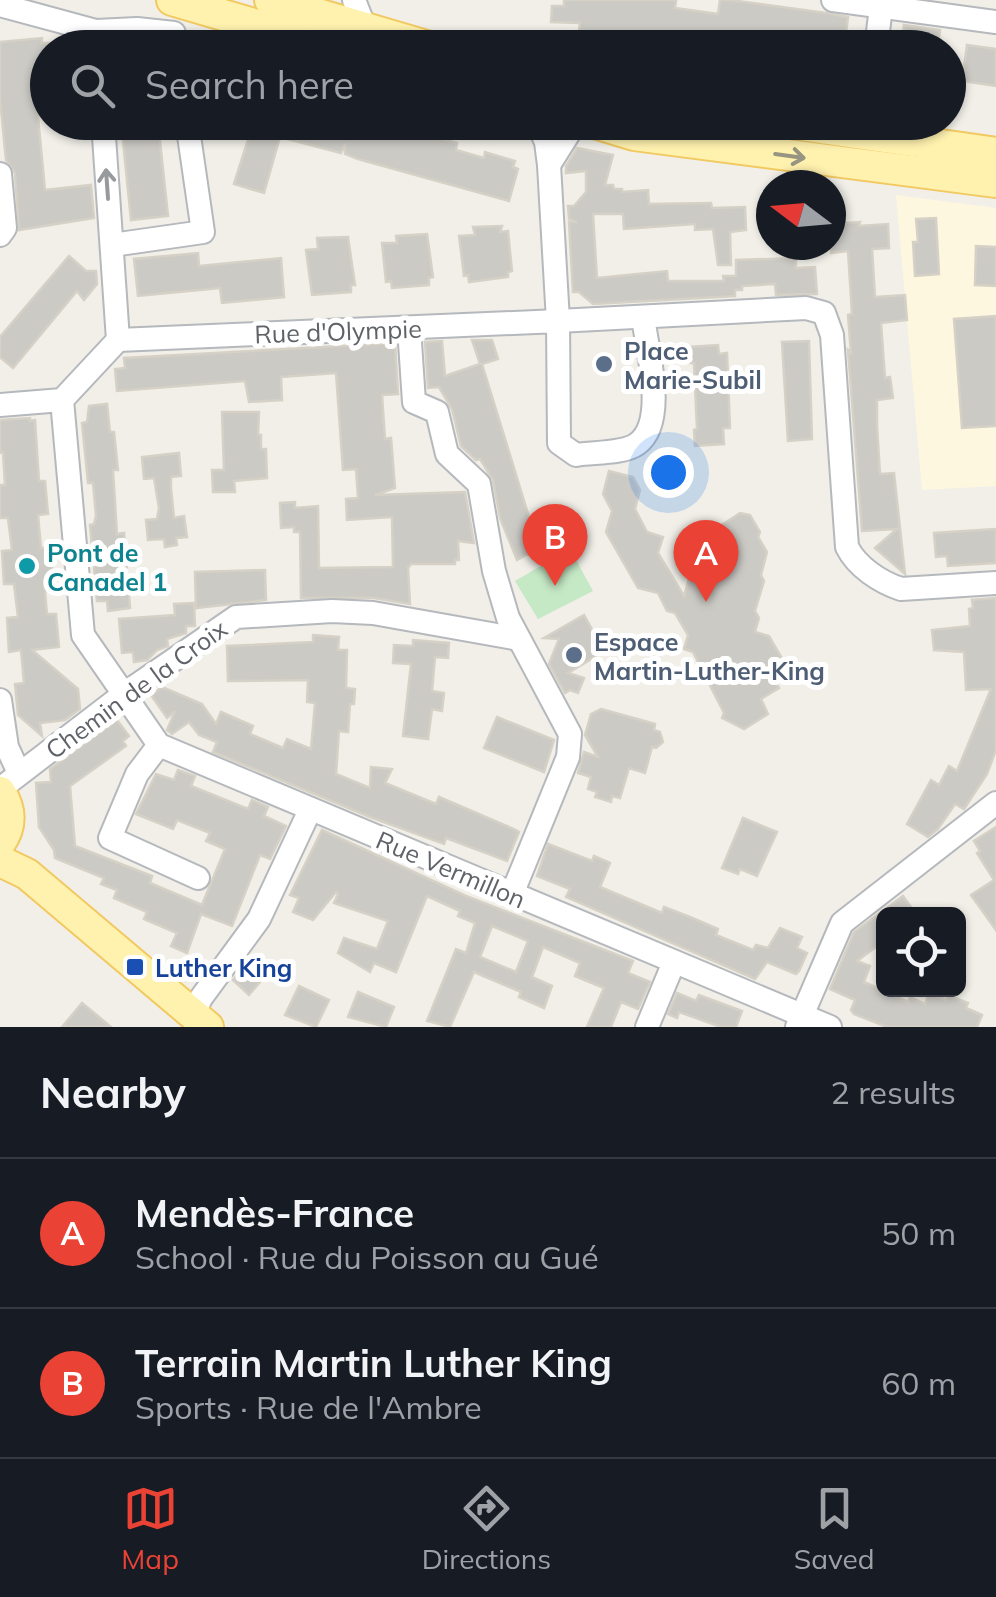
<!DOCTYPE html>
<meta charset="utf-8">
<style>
body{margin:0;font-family:Mulish,sans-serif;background:#20242c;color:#f1f3f6}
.controls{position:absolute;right:30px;bottom:30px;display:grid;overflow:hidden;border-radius:15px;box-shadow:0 2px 8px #0004}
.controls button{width:90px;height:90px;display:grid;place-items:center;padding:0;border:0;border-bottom:2px solid #363941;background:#171b24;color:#f1f3f6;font:50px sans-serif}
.compass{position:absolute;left:756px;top:170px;width:90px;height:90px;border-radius:50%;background:#171b24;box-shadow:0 2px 8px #0004;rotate:286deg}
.you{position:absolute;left:668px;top:472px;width:35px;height:35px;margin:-25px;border:8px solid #fff;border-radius:50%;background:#1a73e8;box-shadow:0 0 0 15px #1a73e833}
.badge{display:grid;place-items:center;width:65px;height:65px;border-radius:50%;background:#ea4335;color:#fff;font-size:32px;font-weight:700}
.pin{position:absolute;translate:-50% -82px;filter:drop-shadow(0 2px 5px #0008)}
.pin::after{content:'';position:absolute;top:52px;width:35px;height:30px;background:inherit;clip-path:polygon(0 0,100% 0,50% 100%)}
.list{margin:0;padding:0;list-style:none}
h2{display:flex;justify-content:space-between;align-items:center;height:130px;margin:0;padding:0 40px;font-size:42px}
h2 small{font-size:32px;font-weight:400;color:#9ea1a6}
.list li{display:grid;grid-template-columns:65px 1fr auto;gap:30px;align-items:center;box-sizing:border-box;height:150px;padding:0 40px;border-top:2px solid #363941}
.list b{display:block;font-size:38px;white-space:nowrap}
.list p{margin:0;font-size:32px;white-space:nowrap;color:#9ea1a6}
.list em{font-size:32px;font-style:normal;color:#9ea1a6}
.icon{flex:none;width:55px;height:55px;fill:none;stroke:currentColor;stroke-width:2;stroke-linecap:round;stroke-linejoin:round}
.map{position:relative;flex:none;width:996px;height:1027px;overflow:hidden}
.search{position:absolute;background:#171b24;box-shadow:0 2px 8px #0004;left:30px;right:30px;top:30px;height:110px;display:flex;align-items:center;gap:25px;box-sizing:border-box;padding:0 35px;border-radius:55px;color:#9ea1a6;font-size:38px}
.sheet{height:430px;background:#171b24}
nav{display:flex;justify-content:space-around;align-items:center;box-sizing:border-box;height:140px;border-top:2px solid #363941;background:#171b24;font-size:28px;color:#9ea1a6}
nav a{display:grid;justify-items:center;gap:5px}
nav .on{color:#ea4335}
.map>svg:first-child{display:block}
</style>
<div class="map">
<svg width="996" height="1027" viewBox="0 0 996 1027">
<rect width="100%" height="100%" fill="#f1efe8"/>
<polygon fill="#fef7e0" points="896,195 996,208 996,486 922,490"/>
<polygon fill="#c5e8c5" points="570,549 593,591 538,619 515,581"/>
<g fill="#cccac5" stroke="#d6d1c6" stroke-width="2.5" fill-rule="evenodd">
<polygon points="564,0 676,0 675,8 718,14 720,0 730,0 826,13 848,17 846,33 862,35 861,48 816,48 817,41 786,37 785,48 696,48 675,43 676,36 642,32 642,39 592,34 579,31 580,23 551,22 552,6 564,6"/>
<polygon points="904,25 940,30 938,48 901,48"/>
<polygon points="42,38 42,43 48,43 48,75 34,76 45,190 91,185 94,218 19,230 15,173 6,160 0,99 0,42"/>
<polygon points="967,45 996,49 996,86 962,81"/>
<polygon points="243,122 354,122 373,128 376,122 457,143 456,150 484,158 485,152 515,161 513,167 518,169 509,201 358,159 345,154 345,144 341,153 280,137 264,193 234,184 251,130 242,128"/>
<polygon points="137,129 137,134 159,132 168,216 131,220 122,131"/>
<polygon points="577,148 613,155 605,185 613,185 614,189 622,189 622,192 648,190 649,204 711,203 712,208 745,207 746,230 730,232 731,265 718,265 713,229 695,230 695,224 624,229 623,214 593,214 597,278 667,271 668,281 724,281 723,276 736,276 736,260 796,258 796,268 815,267 817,294 776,295 775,284 742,286 742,290 735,290 735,296 593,304 579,292 573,292 569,222 577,222 569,219 568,206 574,206 586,192 586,171 566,173 566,166"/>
<polygon points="936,218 939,274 915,276 913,242 918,242 916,219"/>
<polygon points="860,222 859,226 888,224 889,248 872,249 875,297 905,295 907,320 881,323 885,378 890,377 893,398 877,400 877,426 880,474 894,473 905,574 875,548 897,529 862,531 848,350 851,353 848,315 852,314 848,251 831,253 831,224"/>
<polygon points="502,226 500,232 508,231 512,271 508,272 508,277 469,282 468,275 464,276 459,236 475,235 473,227"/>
<polygon points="427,234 433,277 429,278 429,285 392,288 391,281 386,282 382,243 397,243 396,236"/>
<polygon points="348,237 355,285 351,285 351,292 312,295 306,250 318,249 317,238"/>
<polygon points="976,246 996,247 996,286 975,285"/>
<polygon points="198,253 199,266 281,258 284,297 222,303 220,288 138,296 134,259"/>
<polygon points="69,256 86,271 96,271 97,284 84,300 77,291 13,368 0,357 0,337"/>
<polygon points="996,316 996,426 962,428 954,319"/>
<polygon points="472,340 492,340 498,359 482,364 537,543 534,545 535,550 517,560 500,518 493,480 480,459 476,460 461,446 452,409 439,387 428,388 425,342 442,341 445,376 480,364"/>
<polygon points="809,341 812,439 788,441 782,342"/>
<polygon points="395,343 398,394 382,395 385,439 391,438 395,488 375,495 465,492 474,543 458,541 459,560 455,560 455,564 411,564 408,568 410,604 374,598 301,598 300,532 294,532 294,527 281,528 280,503 295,502 295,508 318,506 319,568 393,567 392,517 347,520 346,499 358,498 356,469 343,470 336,373 281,377 282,400 249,402 245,381 117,391 115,369 125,368 124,358"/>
<polygon points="718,345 719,354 727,353 730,428 723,428 724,444 695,446 694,430 697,429 694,363 690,363 689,347"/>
<polygon points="107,404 110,432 114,432 118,470 113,470 117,534 124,533 130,608 108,611 107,601 97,601 90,525 94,524 96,516 93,483 88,483 82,423 87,422 89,406"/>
<polygon points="222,412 259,412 258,435 261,435 261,449 266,449 267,478 234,481 235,492 213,492 212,470 224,470"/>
<polygon points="30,418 30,421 35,420 39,481 45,481 48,514 38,515 41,548 51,547 53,580 44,581 47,614 56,614 59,647 32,650 78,689 80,709 65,720 40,723 42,736 18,715 15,684 24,683 21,650 9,652 7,618 18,617 14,584 4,584 2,551 12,550 8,518 0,518 0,485 5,485 3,452 0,453 0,420"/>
<polygon points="179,453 181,476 171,477 171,488 174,518 184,516 187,537 176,538 177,545 165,547 164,539 148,540 146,520 157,519 159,508 154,478 144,479 142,457"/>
<polygon points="609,471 633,477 640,490 635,509 647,532 663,537 658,553 684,596 694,561 700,558 704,545 700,539 740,513 750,515 760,532 758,537 767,552 761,575 764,581 755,611 759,618 755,632 769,636 783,660 769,669 779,688 761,699 768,714 744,729 722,718 724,713 693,652 684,649 688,635 675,613 667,611 658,593 638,588 606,532 612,511 603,494"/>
<polygon points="996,529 996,563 948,566 947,556 936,557 934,533"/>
<polygon points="265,570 266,600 196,608 195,572"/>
<polygon points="996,598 996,750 987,774 964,809 955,804 938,829 928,837 907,824 931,780 939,785 949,766 957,771 991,689 966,690 964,652 934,650 932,630 970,626 969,609 973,608 972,600"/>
<polygon points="194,603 195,626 186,626 186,633 167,639 168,646 157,650 147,660 134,662 133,652 122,653 119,619 175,615 174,604"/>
<polygon points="584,615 599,642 595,657 568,673 584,678 578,693 570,690 565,693 549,664 559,639 544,638"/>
<polygon points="313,635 339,637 338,650 347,650 346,688 355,689 354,704 350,704 348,732 339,731 336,774 370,788 371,767 392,769 385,783 436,804 439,797 516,830 519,832 507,861 446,838 444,844 370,817 213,752 217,742 199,735 189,722 172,734 167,730 175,711 167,718 151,695 162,687 202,704 216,724 221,712 253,726 250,734 283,748 287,739 311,749 315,703 307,702 308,680 228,681 227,646 313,642"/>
<polygon points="413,640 449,643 448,658 435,657 432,691 444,693 442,711 432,709 428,739 403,736 411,664 393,663 394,645 413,646"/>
<polygon points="601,709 655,724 654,730 660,732 663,742 656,748 652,747 645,773 629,768 620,798 612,796 611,802 595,797 597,792 588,789 591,777 578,773 584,752 598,757 585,735 591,714"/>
<polygon points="497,717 554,740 544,772 484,748"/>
<polygon points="117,720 129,736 123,741 126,746 70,786 75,846 152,876 150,883 202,905 225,849 206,841 210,833 177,820 173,829 136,814 156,774 174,780 178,770 195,776 191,786 248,809 252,800 268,807 264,816 286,826 270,859 260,855 232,926 201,914 187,953 171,946 177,933 144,919 147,912 114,898 117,890 101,884 104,878 55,858 54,850 39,827 36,783 51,782 50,769"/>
<polygon points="743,818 777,832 757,876 740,869 738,874 722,868"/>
<polygon points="996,827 996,930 971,895 994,880 977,853 980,851 974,841"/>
<path d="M322 830 466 896 633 961 628 973 650 982 638 1009 621 1002 611 1027H587L604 988 575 976 580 963 543 947 532 977 552 986 544 1008 519 997 521 992 474 972 450 1027 427 1021 456 949 466 953 475 923 458 916 460 911 427 896 396 972 374 963 370 972 338 953 344 938 377 949 388 921 334 903 338 894 336 892 313 920 293 912 299 898 290 895ZM492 926 528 941 516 972 480 957Z"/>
<polygon points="548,844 592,861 594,856 610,863 600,887 662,913 664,907 690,917 718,929 716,935 753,950 756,945 768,948 780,928 802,937 797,948 807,953 799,971 796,974 767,962 755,979 566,897 570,889 537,876"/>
<polygon points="903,896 916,914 884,914 884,941 857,961 870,966 864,982 908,1002 910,997 925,1004 929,993 946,1000 948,995 968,1003 966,1008 982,1015 977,1027 887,1027 854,1014 851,1010 855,1000 830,989 854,932"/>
<polygon points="247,961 264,977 249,995 233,980"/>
<polygon points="299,986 329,1000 316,1027 285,1015"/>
<polygon points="358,992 394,1007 386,1027 348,1017"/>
<polygon points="677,993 696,1001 699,995 742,1011 736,1027 721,1027 679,1012 677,1018 668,1014"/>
<polygon points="82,1003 93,1012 111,1027 62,1027"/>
</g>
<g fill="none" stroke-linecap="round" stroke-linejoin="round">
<defs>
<g id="minor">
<polyline points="354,0 365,28"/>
<polyline points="833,0 996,22"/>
<polyline points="0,5 96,31 137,29 174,33 176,48"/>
<polyline points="876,48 881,7"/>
<path d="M537 122 546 142 549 165 558 321 806 308 824 313 832 335 847 547C857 567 880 582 901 589L996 583"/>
<polyline points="549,165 576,122"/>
<polyline points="0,174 5,228 0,235"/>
<polyline points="112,245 203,232 187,122"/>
<polyline points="409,328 414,402 437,412 447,454 479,484 494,571 508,618 570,734 568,757 512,894"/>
<path d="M118 340 558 321 559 443 576 455C593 452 623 454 637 444 668 422 647 350 643 317"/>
<polyline points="62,400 83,635 159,745 830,1027"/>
<polyline points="0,405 62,400 118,340 103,122"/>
<polyline points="0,700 7,747 19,773"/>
<polyline points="159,745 137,774 110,838 198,878"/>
<polyline points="0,789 124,694 236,617 332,611 373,613 519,639"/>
<polyline points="193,1015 201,998 259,919 310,810"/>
<polyline points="647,1027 674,962"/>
<polyline points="797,1027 842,923 996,803"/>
</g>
<g id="major">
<polyline points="172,0 335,48"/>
<polyline points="270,0 433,48"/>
<polyline points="591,122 634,135 996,182"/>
<polyline points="779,122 996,153"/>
<path d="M0 792C11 809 12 826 0 843"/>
<polyline points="0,861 27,874 208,1027"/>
</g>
</defs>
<use href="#minor" stroke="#b5b8bc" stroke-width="26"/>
<use href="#major" stroke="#f2c960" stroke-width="34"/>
<use href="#minor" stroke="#fff" stroke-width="22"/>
<use href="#major" stroke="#fff2af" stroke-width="30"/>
</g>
<defs><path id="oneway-shaft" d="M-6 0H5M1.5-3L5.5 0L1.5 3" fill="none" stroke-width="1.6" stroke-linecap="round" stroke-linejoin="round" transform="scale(2.5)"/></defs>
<use stroke="#979581" href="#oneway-shaft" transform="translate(790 156) rotate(8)"/>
<use stroke="#979a9d" href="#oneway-shaft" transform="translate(107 184) rotate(-94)"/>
<g fill="#5c6f8a" stroke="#fff" stroke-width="4">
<circle cx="604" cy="364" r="10"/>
<circle cx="574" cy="655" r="10"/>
</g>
<circle fill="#0f9aa8" stroke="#fff" stroke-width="4" cx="27" cy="566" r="10"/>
<rect fill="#1a4fb4" stroke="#fff" stroke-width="4" x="125" y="957" width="20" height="20" rx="5"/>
<g text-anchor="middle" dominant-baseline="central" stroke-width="10" stroke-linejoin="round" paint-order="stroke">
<g font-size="25" fill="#5f6368" stroke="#fff">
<text transform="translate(338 331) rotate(-2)">Rue d'Olympie</text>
<text transform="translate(136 689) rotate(-36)">Chemin de la Croix</text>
<text transform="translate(451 869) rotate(23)">Rue Vermillon</text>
</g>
<g font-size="25" font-weight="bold" fill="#4e5e75" stroke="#fff" text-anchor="start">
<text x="624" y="350">Place<tspan x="624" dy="29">Marie-Subil</tspan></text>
<text x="594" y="641">Espace<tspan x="594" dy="29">Martin-Luther-King</tspan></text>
</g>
<g font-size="25" font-weight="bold" fill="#0d838f" stroke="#fff" text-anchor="start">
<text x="47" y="552">Pont de<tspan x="47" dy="29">Canadel 1</tspan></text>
</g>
<g font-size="25" font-weight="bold" fill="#164399" stroke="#fff" text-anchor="start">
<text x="155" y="967">Luther King</text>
</g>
</g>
</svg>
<div class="controls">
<button><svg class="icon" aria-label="locate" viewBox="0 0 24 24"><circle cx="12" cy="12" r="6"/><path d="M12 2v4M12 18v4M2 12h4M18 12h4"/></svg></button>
</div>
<svg class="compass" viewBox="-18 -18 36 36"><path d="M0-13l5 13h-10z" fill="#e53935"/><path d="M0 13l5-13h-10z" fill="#9ea1a6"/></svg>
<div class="you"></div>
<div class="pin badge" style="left:706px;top:602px">A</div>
<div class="pin badge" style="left:555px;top:586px">B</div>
<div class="search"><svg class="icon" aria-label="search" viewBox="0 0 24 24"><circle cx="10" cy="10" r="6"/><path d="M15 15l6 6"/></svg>Search here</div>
</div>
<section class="sheet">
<h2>Nearby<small>2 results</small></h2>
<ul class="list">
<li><span class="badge">A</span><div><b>Mendès-France</b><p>School · Rue du Poisson au Gué</p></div><em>50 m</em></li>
<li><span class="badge">B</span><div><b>Terrain Martin Luther King</b><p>Sports · Rue de l'Ambre</p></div><em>60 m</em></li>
</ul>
</section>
<nav>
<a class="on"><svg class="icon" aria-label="map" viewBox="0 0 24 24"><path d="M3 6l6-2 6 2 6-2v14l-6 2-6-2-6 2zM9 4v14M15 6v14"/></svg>Map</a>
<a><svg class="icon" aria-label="directions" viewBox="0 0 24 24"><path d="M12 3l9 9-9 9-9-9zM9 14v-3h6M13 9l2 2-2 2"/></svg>Directions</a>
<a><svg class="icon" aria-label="saved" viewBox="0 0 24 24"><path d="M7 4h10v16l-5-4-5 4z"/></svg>Saved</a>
</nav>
